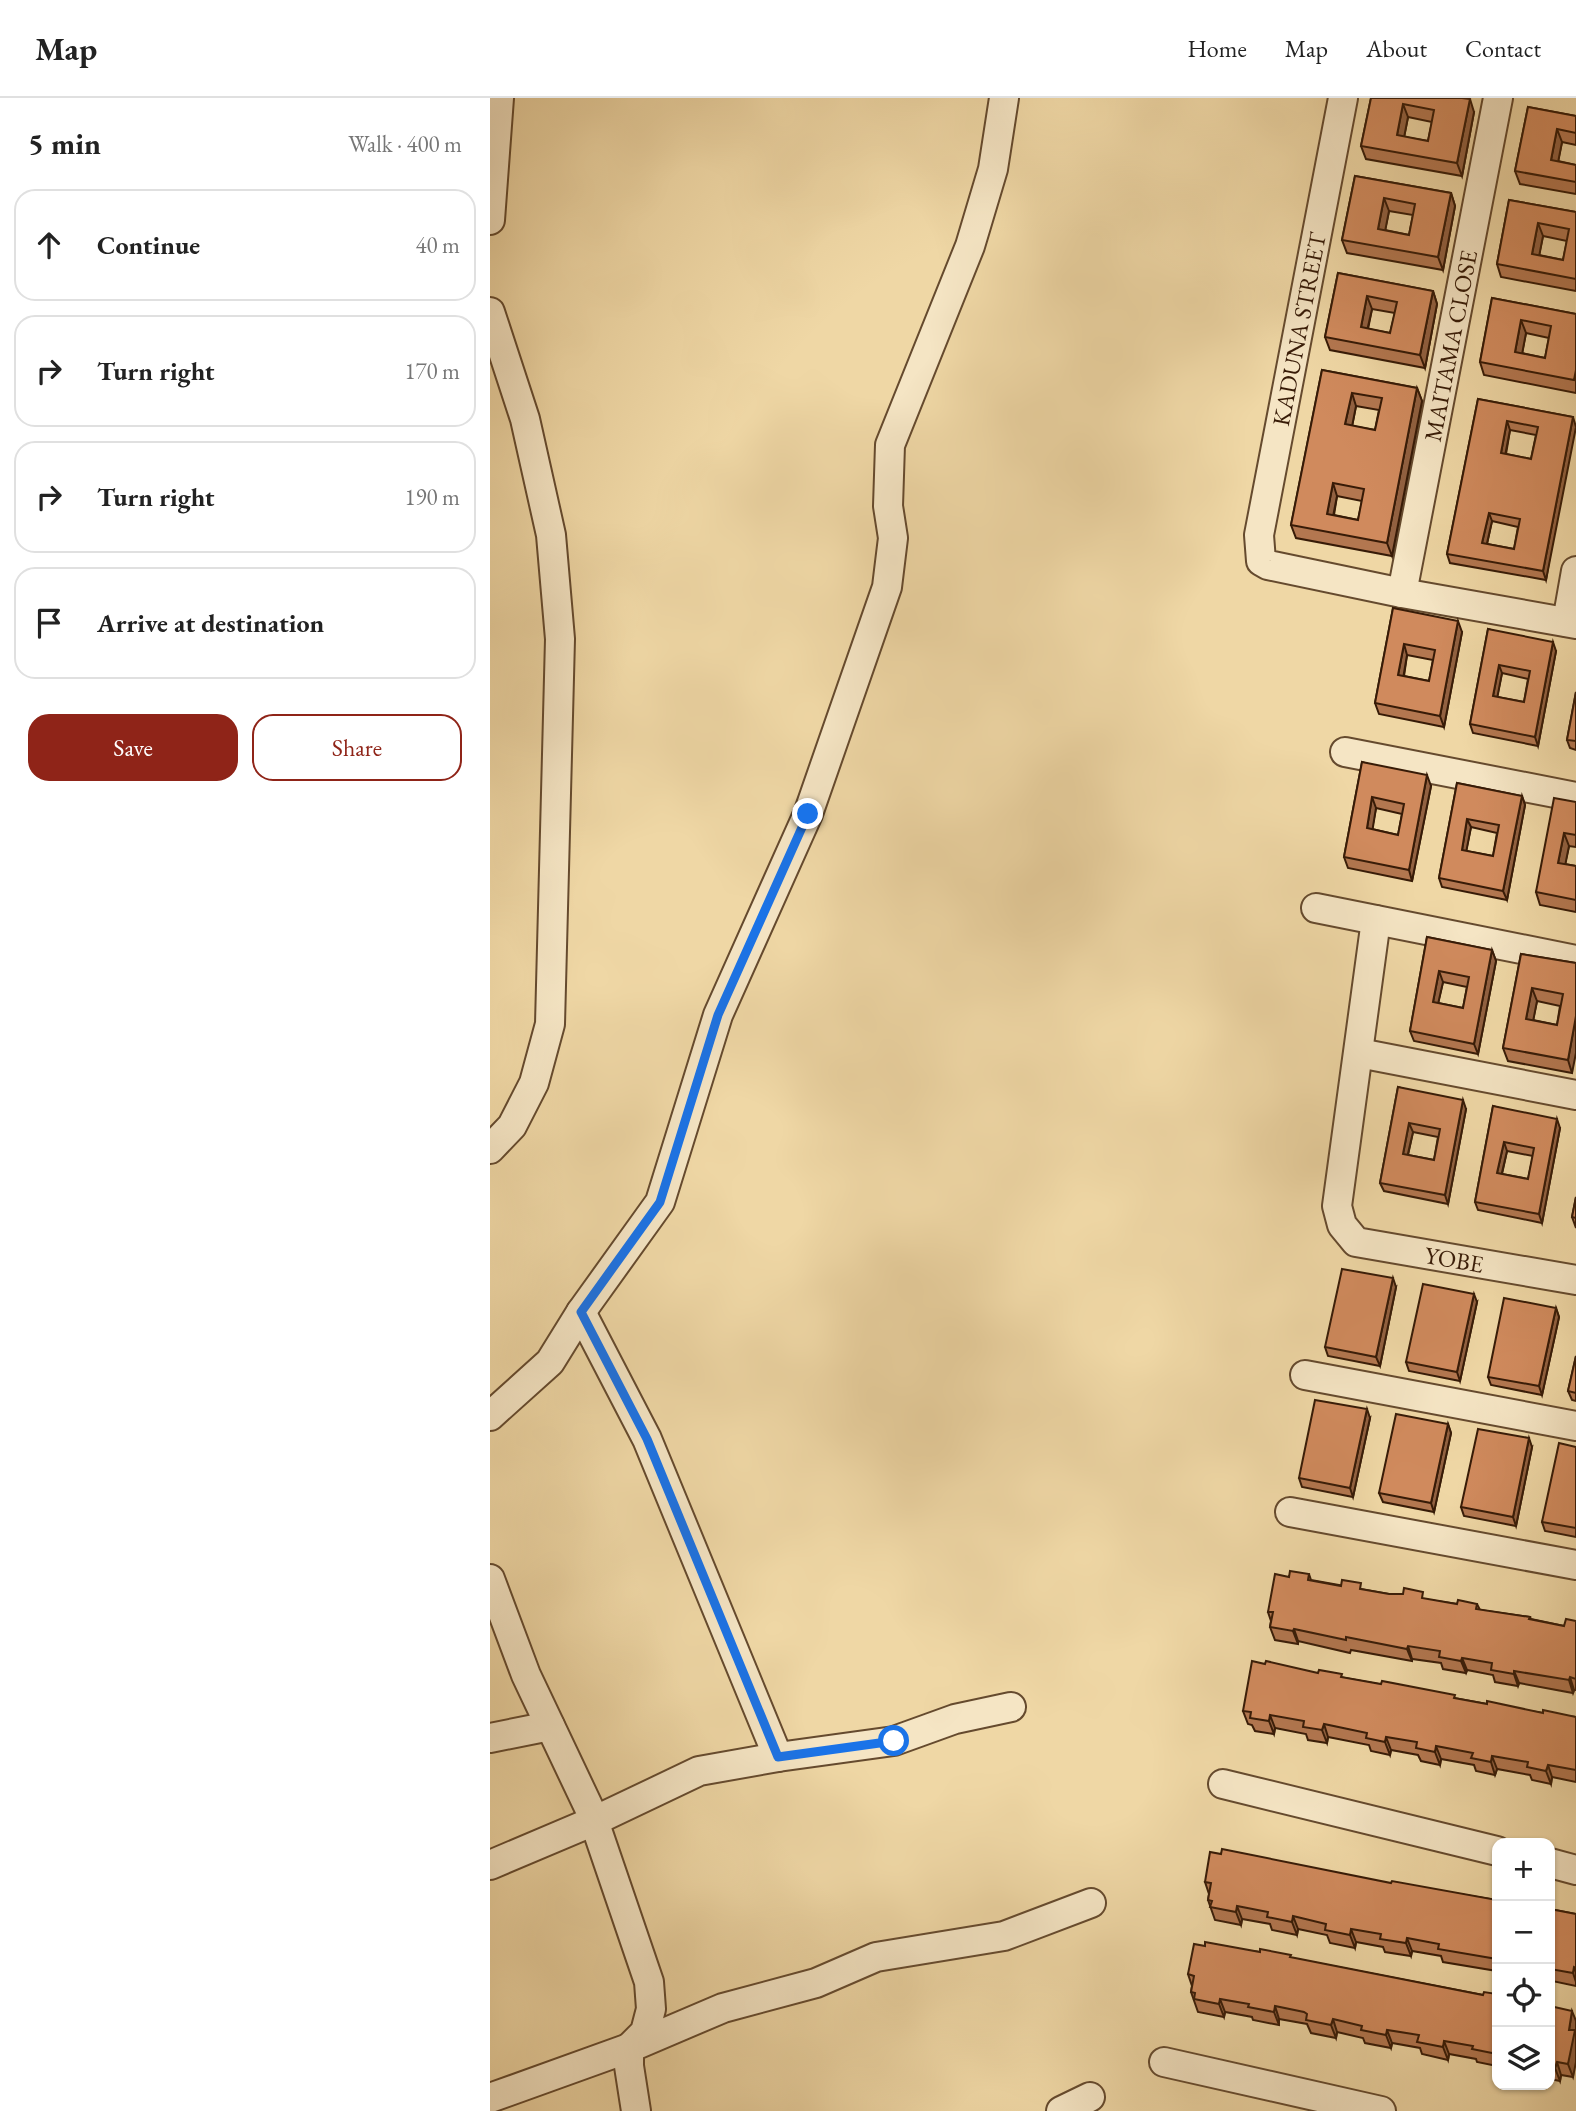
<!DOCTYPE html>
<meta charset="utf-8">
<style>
body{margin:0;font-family:"EB Garamond",serif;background:#f6f6f6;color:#222}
.controls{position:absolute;right:21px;bottom:21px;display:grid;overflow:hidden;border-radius:14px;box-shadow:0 2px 5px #0004}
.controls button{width:63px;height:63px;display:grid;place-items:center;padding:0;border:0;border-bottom:2px solid #e0e0e0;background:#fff;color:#222;font:35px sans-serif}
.stop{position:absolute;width:21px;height:21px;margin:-16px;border:5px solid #1a73e8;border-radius:50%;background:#fff}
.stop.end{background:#1a73e8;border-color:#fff;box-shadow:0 2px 7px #0008}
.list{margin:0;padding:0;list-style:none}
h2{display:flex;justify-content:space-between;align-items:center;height:91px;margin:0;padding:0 28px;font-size:30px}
h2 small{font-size:23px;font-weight:400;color:#767676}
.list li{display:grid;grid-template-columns:46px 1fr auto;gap:21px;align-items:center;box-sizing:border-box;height:112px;margin:0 14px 14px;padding:0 14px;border:2px solid #e0e0e0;border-radius:21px}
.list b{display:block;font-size:26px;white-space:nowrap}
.list em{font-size:23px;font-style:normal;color:#767676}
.actions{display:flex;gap:14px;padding:21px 28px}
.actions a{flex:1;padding:16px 0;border:2px solid #8f2418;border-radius:21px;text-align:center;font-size:24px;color:#8f2418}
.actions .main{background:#8f2418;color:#fff}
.icon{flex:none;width:38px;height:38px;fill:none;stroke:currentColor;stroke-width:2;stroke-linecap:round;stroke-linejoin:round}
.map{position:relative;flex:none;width:1086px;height:2013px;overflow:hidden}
header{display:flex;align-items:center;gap:42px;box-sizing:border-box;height:98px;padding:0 35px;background:#fff;border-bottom:2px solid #e0e0e0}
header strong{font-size:33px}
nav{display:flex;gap:38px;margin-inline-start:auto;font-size:24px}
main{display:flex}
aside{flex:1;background:#fff}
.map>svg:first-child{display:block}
</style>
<header>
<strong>Map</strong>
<nav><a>Home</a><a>Map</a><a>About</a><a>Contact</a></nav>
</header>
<main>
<aside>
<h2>5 min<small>Walk · 400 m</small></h2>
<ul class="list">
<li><svg class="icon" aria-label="ahead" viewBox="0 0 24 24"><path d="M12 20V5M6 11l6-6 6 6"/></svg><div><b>Continue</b></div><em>40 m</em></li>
<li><svg class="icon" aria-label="right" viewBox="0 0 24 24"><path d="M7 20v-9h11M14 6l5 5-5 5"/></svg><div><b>Turn right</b></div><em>170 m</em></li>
<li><svg class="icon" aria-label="right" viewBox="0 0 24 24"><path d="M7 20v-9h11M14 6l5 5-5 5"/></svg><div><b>Turn right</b></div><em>190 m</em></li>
<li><svg class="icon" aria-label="arrive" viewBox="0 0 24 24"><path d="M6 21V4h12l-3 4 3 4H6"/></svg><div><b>Arrive at destination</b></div></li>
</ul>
<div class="actions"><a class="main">Save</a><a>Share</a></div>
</aside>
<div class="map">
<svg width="1086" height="2013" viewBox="0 0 1086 2013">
<rect width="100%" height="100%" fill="#efd7a5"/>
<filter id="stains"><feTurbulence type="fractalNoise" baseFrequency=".00286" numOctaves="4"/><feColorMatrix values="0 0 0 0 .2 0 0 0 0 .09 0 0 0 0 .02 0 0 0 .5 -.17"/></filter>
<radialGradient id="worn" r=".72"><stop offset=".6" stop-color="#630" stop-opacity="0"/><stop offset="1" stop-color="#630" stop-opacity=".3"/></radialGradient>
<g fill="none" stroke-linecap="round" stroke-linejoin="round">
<defs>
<g id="minor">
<polyline points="853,0 769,437 771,463 778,467 912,495 1086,526"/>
<polyline points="0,122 9,0"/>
<polyline points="0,214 35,321 61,437 70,541 60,926 44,985 22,1028 0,1051"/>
<path id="s1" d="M912 495 1008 0"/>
<polyline points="1077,524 1086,473"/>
<polyline points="855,654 1086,699"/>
<polyline points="826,810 1086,862"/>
<path id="s2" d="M886 822 847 1108 852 1127 866 1144 1086 1182"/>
<polyline points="869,955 1086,997"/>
<polyline points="91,1214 157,1341 288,1659"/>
<polyline points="815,1277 1086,1328"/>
<polyline points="0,1318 60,1264 91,1214 170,1104 228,917 318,716 397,489 403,440 398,408 400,347 480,148 503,71 514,0"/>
<polyline points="800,1414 1086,1467"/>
<polyline points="0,1481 36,1577 101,1714 159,1884 161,1911 155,1934 139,1950 139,1968 146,2013"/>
<polyline points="0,1640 60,1628"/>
<polyline points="733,1686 1007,1753"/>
<polyline points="1060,1765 1086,1772"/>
<polyline points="0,1767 104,1723 209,1673 288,1659 404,1643 465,1621 521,1609"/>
<polyline points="674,1964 891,2013"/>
<polyline points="0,2000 139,1950 233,1910 326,1885 386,1859 514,1838 601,1805"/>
<polyline points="571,2013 600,1999"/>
</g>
</defs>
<use href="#minor" stroke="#654a2e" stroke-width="32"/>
<use href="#minor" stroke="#f5e5c4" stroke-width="28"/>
</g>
<g fill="#b37750" stroke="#371b07" stroke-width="2" fill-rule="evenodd">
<path d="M881 0 984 14 972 78 876 61 871 48ZM918 19 942 24 938 43 914 39Z"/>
<polygon points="1038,9 1086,18 1086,47 1072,44 1068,63 1086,67 1086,96 1030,86 1025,73"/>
<path d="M865 78 961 95 965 108 953 172 857 155 852 142ZM899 113 923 117 919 137 895 132Z"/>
<path d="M1019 102 1086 114V193L1011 179 1007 166ZM1053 138 1077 143 1073 162 1049 157Z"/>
<path d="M848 175 943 193 947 206 935 270 840 252 835 239ZM882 211 905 215 900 235 878 231Z"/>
<path d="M1002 200 1086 216V295L994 277 990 264ZM1036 235 1059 240 1055 260 1032 255Z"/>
<path d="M832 272 927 290 932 303 902 458 806 440 801 427ZM866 308 889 312 885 332 862 328ZM847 398 872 403 868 422 844 417Z"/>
<path d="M988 301 1083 319 1056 482 960 465 957 456ZM1020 332 1046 337 1041 361 1016 356ZM1002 423 1028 429 1024 451 997 446Z"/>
<path d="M903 510 972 534 954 629 889 616 885 605ZM917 557 943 562 939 583 914 578Z"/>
<path d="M998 531 1066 553 1048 648 983 635 980 626ZM1012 575 1038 581 1034 604 1007 599Z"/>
<polygon points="1086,594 1086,652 1080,650 1077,642"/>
<path d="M872 664 941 688 922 783 858 770 854 759ZM886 710 912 716 908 737 882 731Z"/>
<path d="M967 685 1032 698 1035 707 1017 802 952 789 949 780ZM981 729 1007 735 1003 758 976 753Z"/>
<polygon points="1086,704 1086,749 1079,748 1075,766 1086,768 1086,814 1050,807 1046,794"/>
<path d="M937 839 1002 852 1006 863 988 956 924 943 920 933ZM953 884 977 889 973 910 948 905Z"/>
<path d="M1031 856 1086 865 1082 975 1018 963 1013 950ZM1047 903 1070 908 1067 927 1043 922Z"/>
<path d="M908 989 976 1011 958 1106 894 1093 890 1085ZM923 1034 948 1039 944 1062 918 1057Z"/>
<path d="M1003 1008 1070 1030 1052 1125 988 1112 985 1104ZM1017 1053 1043 1058 1038 1081 1012 1076Z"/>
<polygon points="1086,1099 1086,1130 1082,1119"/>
<polygon points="906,1189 890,1268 838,1258 835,1249"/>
<polygon points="987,1204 970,1283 919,1273 916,1264"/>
<polygon points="1066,1210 1069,1219 1052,1297 1001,1287 998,1279"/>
<polygon points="1086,1258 1086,1303 1082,1302 1078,1293"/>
<polygon points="880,1320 863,1399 812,1389 809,1380"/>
<polygon points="958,1326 961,1335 944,1414 893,1404 889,1395"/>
<polygon points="1042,1349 1026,1428 974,1418 971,1409"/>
<polygon points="1086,1349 1086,1439 1055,1433 1052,1424"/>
<polygon points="819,1476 821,1482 899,1496 967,1506 987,1506 990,1512 1040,1519 1041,1521 1074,1528 1086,1523 1086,1592 1084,1592 1083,1595 1029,1585 1028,1588 1005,1584 1003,1577 977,1572 976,1575 953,1571 951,1565 922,1561 922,1563 861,1552 860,1555 808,1543 808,1546 785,1542 780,1529 781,1523 778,1514 799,1479"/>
<polygon points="828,1575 997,1606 1053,1615 1086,1619 1086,1684 1062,1679 1061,1686 1042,1682 1040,1677 1007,1671 1005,1677 986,1673 984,1667 951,1661 950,1667 931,1663 928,1657 901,1652 900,1657 881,1653 879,1647 838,1639 837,1645 818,1642 816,1636 785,1630 784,1636 765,1633 762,1627 758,1626 753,1613"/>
<polygon points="715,1784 901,1785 1007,1802 1007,1873 953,1864 951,1858 922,1853 921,1858 895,1854 893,1849 866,1844 865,1850 840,1845 837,1837 808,1831 807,1837 782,1832 780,1826 752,1821 751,1827 725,1822 718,1802 719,1796"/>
<polygon points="1060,1811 1086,1816 1086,1888 1062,1883 1060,1877"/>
<polygon points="715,1848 770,1854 801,1860 993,1897 1007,1896 1007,1968 987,1964 986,1961 959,1956 958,1962 932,1956 930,1950 902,1945 901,1950 875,1945 873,1940 847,1934 846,1940 821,1935 817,1926 789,1921 789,1927 763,1922 762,1919 735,1914 734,1919 708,1914 701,1894 702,1888 698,1876"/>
<polygon points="1060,1908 1086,1934 1083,1979 1071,1977 1070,1983 1060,1981"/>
</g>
<g fill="#926141" stroke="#371b07" stroke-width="2">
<polygon points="980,1 984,14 972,78 967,65"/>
<polygon points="913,6 918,19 912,50 907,37"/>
<polygon points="1067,31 1072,44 1066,75 1061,62"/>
<polygon points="961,95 965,108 953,172 948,159"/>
<polygon points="894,100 899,113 893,144 888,131"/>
<polygon points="1048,125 1053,138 1047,169 1042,156"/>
<polygon points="943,193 947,206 935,270 930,257"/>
<polygon points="877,198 882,211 875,242 871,229"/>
<polygon points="1031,222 1036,235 1030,267 1025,254"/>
<polygon points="927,290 932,303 902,458 897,445"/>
<polygon points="862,295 866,308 860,339 855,326"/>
<polygon points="1083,319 1086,329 1056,482 1053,473"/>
<polygon points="1017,323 1020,332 1014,363 1011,355"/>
<polygon points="843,385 847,398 841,429 837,416"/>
<polygon points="999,415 1002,423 995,454 992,445"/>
<polygon points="968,523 972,534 954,629 950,618"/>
<polygon points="1063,544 1066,553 1048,648 1045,639"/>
<polygon points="914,546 917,557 912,587 908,577"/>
<polygon points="1009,567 1012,575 1006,606 1003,598"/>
<polygon points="937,677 941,688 922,783 919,772"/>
<polygon points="1032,698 1035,707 1017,802 1013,793"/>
<polygon points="882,699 886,710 881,741 877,730"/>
<polygon points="977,721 981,729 975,760 972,752"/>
<polygon points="1074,735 1079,748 1073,778 1068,765"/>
<polygon points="1002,852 1006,863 988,956 984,946"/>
<polygon points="949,873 953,884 946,915 943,904"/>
<polygon points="1042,890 1047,903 1041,934 1036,921"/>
<polygon points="1086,918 1086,955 1082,975 1078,962"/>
<polygon points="973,1002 976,1011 958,1106 955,1097"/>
<polygon points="1067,1021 1070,1030 1052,1125 1049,1116"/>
<polygon points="919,1025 923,1034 916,1064 913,1056"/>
<polygon points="1014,1044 1017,1053 1010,1083 1007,1075"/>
<polygon points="903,1180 906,1189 890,1268 886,1259"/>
<polygon points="984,1196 987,1204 970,1283 967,1274"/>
<polygon points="1066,1210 1069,1219 1052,1297 1049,1288"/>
<polygon points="877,1311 880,1320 863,1399 860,1390"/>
<polygon points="958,1326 961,1335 944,1414 941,1405"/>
<polygon points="1039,1340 1042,1349 1026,1428 1023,1419"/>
<polygon points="804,1531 808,1543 808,1546 803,1533"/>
<polygon points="918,1548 922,1561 922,1563 917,1551"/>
<polygon points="972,1560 977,1572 976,1575 971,1563"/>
<polygon points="1024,1573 1029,1585 1028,1588 1024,1576"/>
<polygon points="1080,1579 1084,1592 1083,1595 1079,1582"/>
<polygon points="780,1617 785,1630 784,1636 779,1623"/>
<polygon points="834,1626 838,1639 837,1645 832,1632"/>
<polygon points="896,1639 901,1652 900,1657 895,1644"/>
<polygon points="946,1648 951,1661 950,1667 945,1654"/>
<polygon points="1002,1658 1007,1671 1005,1677 1001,1664"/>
<polygon points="1058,1667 1062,1679 1061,1686 1056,1673"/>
<polygon points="747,1808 752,1821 751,1827 746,1814"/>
<polygon points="803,1818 808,1831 807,1837 802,1824"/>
<polygon points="861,1831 866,1844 865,1850 860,1837"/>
<polygon points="917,1840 922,1853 921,1858 916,1845"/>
<polygon points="1084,1869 1086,1874 1086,1884 1083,1875"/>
<polygon points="730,1901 735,1914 734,1919 729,1906"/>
<polygon points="785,1908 789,1921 789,1927 784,1914"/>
<polygon points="1082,1913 1086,1923 1086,1964 1083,1979 1078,1966 1079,1932"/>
<polygon points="843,1921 847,1934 846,1940 841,1927"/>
<polygon points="897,1932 902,1945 901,1950 896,1937"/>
<polygon points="954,1943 959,1956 958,1962 953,1949"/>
<polygon points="1067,1964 1071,1977 1070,1983 1065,1970"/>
</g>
<g fill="#d08a5d" stroke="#371b07" stroke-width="2" fill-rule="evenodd">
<path d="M881 0H972L980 1 967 65 871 48ZM913 6 944 12 938 43 907 37Z"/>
<polygon points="1038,9 1086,18 1086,35 1067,31 1061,62 1086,67 1086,84 1025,73"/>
<path d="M865 78 961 95 948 159 852 142ZM894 100 925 106 919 137 888 131Z"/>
<path d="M1019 102 1086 114V181L1007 166ZM1048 125 1079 131 1073 162 1042 156Z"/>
<path d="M848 175 943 193 930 257 835 239ZM877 198 907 204 900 235 871 229Z"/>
<path d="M1002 200 1086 216V272L1084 282 990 264ZM1031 222 1061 228 1055 260 1025 254Z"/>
<path d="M832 272 927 290 897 445 801 427ZM862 295 892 300 885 332 855 326ZM843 385 874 391 868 422 837 416Z"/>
<path d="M988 301 1083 319 1053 473 957 456ZM1017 323 1048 329 1041 361 1011 355ZM999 415 1030 421 1024 451 992 445Z"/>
<path d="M903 510 968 523 950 618 885 605ZM914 546 945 552 939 583 908 577Z"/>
<path d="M998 531 1063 544 1045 639 980 626ZM1009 567 1040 573 1034 604 1003 598Z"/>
<polygon points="1086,594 1086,643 1077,642"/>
<path d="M872 664 937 677 919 772 854 759ZM882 699 914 706 908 737 877 730Z"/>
<path d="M967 685 1032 698 1013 793 949 780ZM977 721 1009 727 1003 758 972 752Z"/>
<polygon points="1064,700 1086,704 1086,737 1074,735 1068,765 1086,768 1086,802 1046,794"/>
<path d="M937 839 1002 852 984 946 920 933ZM949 873 979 879 973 910 943 904Z"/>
<path d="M1031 856 1086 865V918L1078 962 1013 950ZM1042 890 1073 896 1067 927 1036 921Z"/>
<path d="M908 989 973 1002 955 1097 890 1085ZM919 1025 950 1031 944 1062 913 1056Z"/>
<path d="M1003 1008 1067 1021 1049 1116 985 1104ZM1014 1044 1044 1050 1038 1081 1007 1075Z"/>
<polygon points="1086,1099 1086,1120 1082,1119"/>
<polygon points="852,1171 903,1180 886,1259 835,1249"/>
<polygon points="933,1186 984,1196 967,1274 916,1264"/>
<polygon points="1014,1200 1066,1210 1049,1288 998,1279"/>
<polygon points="1086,1258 1086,1295 1078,1293"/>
<polygon points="825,1302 877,1311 860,1390 809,1380"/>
<polygon points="906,1316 958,1326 941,1405 889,1395"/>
<polygon points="988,1331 1039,1340 1023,1419 971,1409"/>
<polygon points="1069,1345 1086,1349 1086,1430 1052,1424"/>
<polygon points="800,1473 819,1476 818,1482 851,1488 852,1482 871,1485 870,1491 899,1496 913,1496 914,1490 933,1494 932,1500 967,1506 968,1502 987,1506 986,1511 1040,1519 1039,1521 1074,1528 1076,1521 1086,1523 1086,1581 1080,1579 1079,1582 1024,1573 1024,1576 1001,1572 1002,1565 972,1560 971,1563 949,1559 950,1553 918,1548 917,1551 856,1539 856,1542 804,1531 803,1533 780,1529 783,1514 778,1514 785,1476 799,1479"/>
<polygon points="762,1563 775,1566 776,1563 828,1575 829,1572 852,1576 851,1579 891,1586 892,1583 965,1597 964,1600 997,1606 997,1603 1053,1615 1053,1612 1086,1619 1086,1672 1058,1667 1056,1673 1037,1669 1038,1664 1002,1658 1001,1664 981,1660 983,1655 946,1648 945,1654 926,1650 927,1644 896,1639 895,1644 876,1640 877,1635 834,1626 832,1632 813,1629 814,1623 780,1617 779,1623 760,1620 761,1614 753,1613"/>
<polygon points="732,1751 901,1785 902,1783 1007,1802 1007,1861 948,1851 949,1846 917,1840 916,1845 890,1841 891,1836 861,1831 860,1837 835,1832 836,1826 803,1818 802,1824 777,1819 778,1814 747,1808 746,1814 720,1809 722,1803 718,1802 721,1785 715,1784 720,1754 731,1756"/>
<polygon points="1060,1811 1086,1816 1086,1870 1084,1869 1083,1875 1060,1871"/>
<polygon points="715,1844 770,1854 770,1851 801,1857 800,1859 993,1897 994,1894 1007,1896 1007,1956 982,1951 983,1948 954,1943 953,1949 927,1944 929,1937 897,1932 896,1937 871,1932 872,1928 843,1921 841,1927 816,1922 817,1916 814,1914 785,1908 784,1914 758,1909 759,1906 730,1901 729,1906 704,1901 705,1895 701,1894 704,1878 698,1876 704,1846 715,1848"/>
<polygon points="1060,1908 1082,1913 1079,1932 1085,1932 1078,1966 1067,1964 1065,1970 1060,1969"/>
</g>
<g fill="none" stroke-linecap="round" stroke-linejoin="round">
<polyline stroke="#1a73e8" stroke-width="9" points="318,716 228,917 170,1104 91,1214 157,1341 288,1659 404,1643"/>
</g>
<g text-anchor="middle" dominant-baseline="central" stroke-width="5" stroke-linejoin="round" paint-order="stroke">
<g font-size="24" fill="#371b07" stroke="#f5e5c4">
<text transform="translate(809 231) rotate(-79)">KADUNA STREET</text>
<text stroke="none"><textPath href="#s1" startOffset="252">MAITAMA CLOSE</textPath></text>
<text stroke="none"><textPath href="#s2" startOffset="430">YOBE</textPath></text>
</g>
</g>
<rect width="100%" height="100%" filter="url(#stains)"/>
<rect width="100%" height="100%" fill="url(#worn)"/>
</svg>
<div class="controls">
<button>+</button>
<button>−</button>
<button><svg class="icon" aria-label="locate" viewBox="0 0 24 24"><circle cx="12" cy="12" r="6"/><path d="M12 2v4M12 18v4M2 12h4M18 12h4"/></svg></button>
<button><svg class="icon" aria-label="layers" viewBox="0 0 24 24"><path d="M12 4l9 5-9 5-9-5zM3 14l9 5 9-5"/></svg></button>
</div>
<div class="stop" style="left:404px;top:1643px"></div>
<div class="stop end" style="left:318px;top:716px"></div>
</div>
</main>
